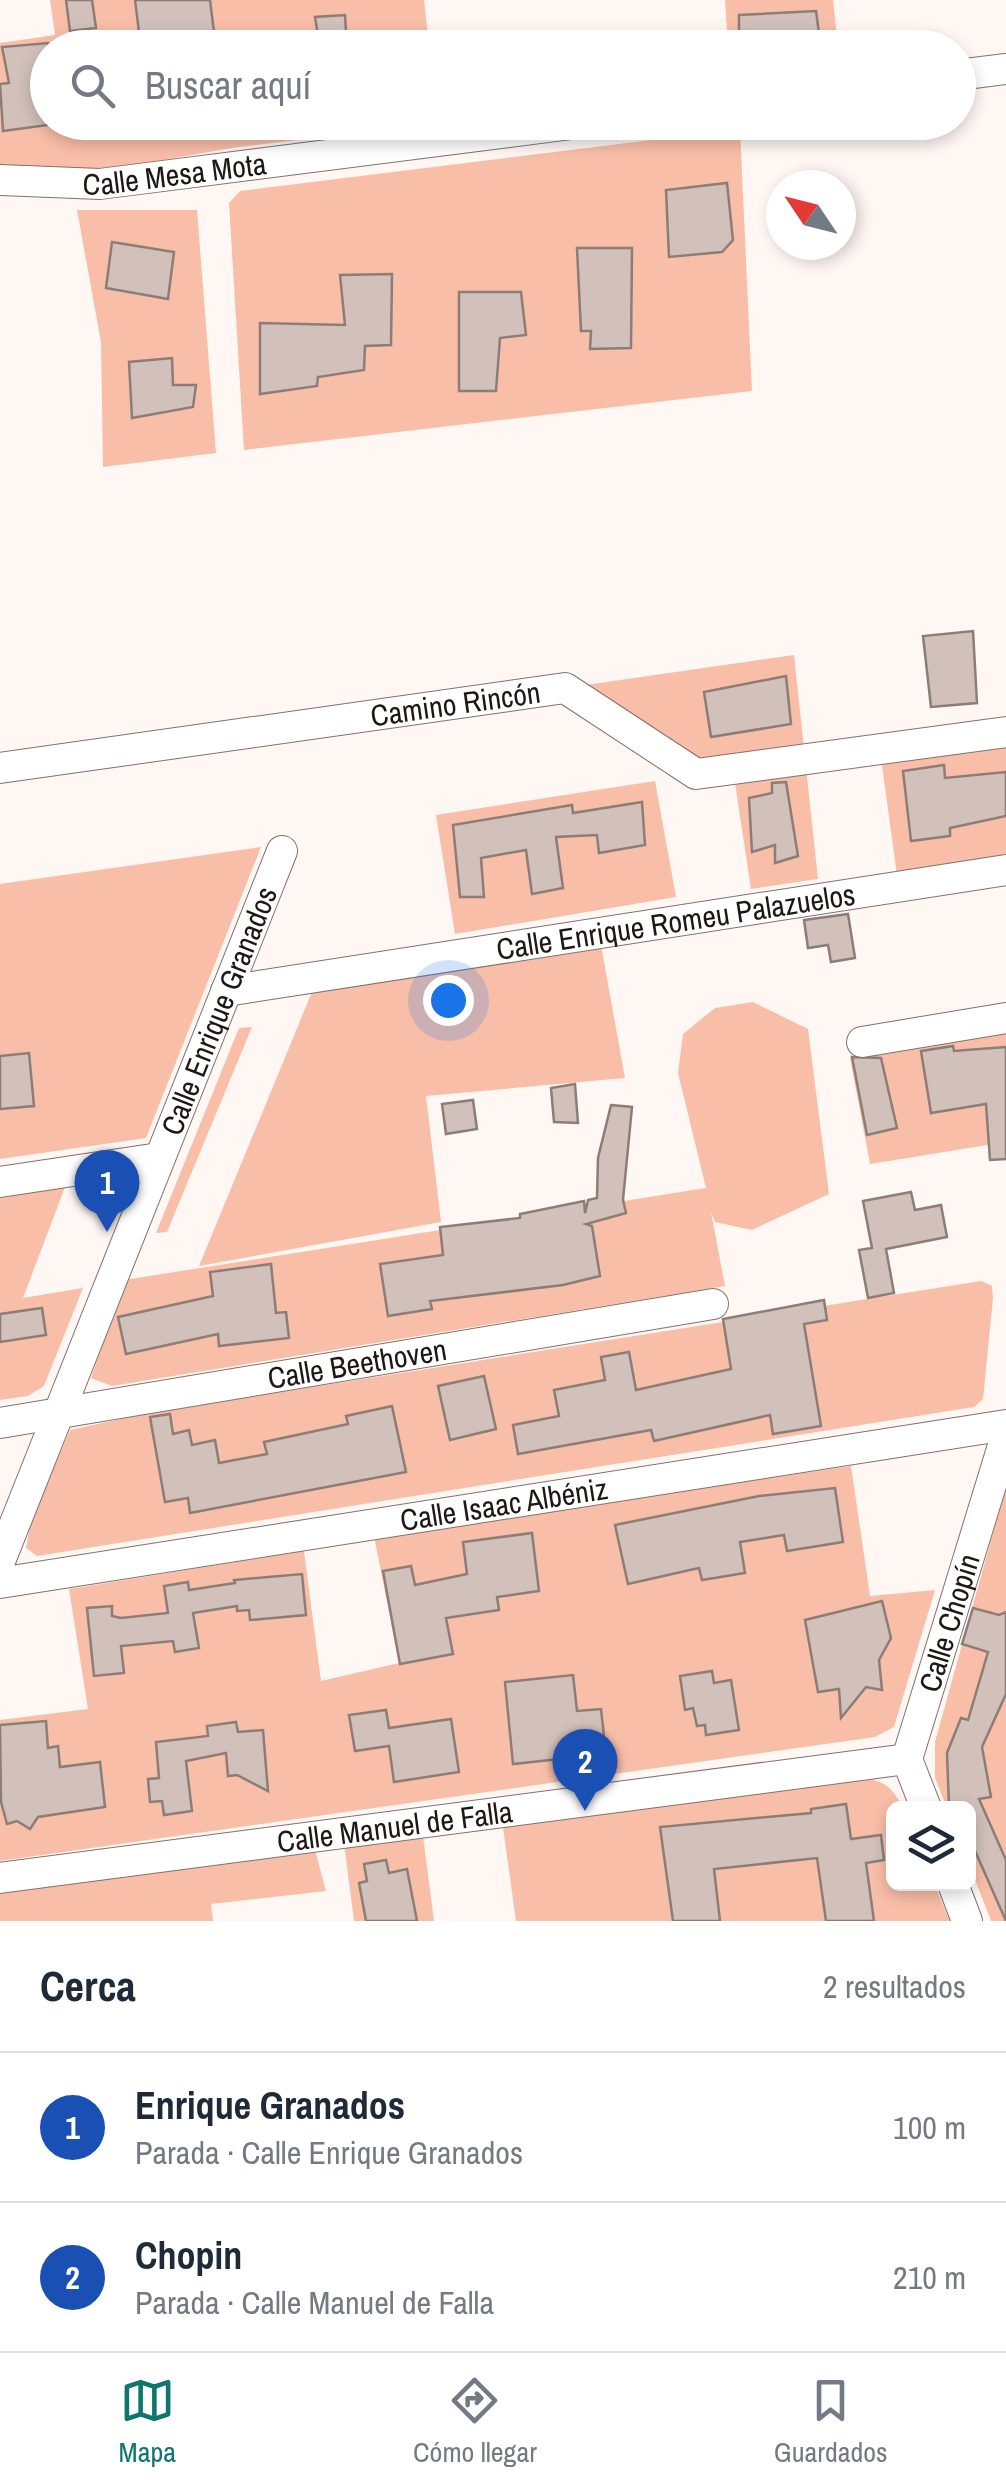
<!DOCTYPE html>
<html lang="es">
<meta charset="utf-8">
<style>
body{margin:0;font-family:"Archivo Narrow",sans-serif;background:#f6f6f7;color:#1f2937}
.controls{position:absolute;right:30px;bottom:30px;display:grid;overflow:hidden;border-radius:15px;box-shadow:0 5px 15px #0003}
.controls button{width:90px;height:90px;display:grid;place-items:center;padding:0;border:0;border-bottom:2px solid #e0e1e3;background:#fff;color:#1f2937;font:50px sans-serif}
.compass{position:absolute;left:766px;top:170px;width:90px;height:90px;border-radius:50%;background:#fff;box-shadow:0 5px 15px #0003;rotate:305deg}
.you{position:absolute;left:448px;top:1000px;width:35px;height:35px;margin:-25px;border:8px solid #fff;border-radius:50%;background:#1a73e8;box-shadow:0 0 0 15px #1a73e833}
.badge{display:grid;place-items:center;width:65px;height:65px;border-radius:50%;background:#0f766e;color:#fff;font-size:32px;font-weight:700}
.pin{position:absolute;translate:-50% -82px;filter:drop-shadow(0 2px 5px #0008)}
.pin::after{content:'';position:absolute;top:52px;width:35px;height:30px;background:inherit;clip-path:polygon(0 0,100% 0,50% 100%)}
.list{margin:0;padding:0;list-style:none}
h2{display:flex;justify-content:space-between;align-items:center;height:130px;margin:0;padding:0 40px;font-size:42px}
h2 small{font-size:32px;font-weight:400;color:#747a83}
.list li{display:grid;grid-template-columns:65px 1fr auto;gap:30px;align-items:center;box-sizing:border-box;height:150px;padding:0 40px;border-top:2px solid #e0e1e3}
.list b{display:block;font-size:38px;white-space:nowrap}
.list p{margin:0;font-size:32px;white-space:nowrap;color:#747a83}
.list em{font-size:32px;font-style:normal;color:#747a83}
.icon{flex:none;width:55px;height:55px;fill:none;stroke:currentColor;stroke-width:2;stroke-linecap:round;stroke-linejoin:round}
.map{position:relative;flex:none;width:1006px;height:1921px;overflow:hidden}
.search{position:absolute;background:#fff;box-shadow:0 5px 15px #0003;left:30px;right:30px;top:30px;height:110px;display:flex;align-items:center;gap:25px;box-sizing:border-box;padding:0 35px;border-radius:55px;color:#747a83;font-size:38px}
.sheet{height:430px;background:#fff}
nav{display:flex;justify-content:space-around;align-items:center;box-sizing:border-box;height:140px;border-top:2px solid #e0e1e3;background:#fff;font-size:28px;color:#747a83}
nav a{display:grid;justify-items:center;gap:5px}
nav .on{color:#0f766e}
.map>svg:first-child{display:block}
</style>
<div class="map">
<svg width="1006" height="1921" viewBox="0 0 1006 1921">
<rect width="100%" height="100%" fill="#fef7f4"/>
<g fill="#f9bea8">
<polygon points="50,0 424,0 429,47 48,48 48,122 437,123 232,148 94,172 0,165 0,43 55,35"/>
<polygon points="725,0 833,0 838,47 728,47"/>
<polygon points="740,129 752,391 244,450 229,203 240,191"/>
<polygon points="77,210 197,210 216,453 103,467 101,342"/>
<polygon points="794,655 818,879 751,889 733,770 696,774 565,688"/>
<polygon points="1006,742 1006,858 897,875 881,758"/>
<polygon points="655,781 676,897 455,934 436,815"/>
<polygon points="261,847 146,1138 0,1159 0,884"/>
<polygon points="599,934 625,1078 426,1096 441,1222 199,1266 312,992"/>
<polygon points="753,1002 808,1029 829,1194 752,1230 715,1222 711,1212 725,1286 112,1386 91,1378 124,1280 706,1188 678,1073 683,1034 715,1008"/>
<polygon points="252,1027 167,1232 156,1233 239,1028"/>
<polygon points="1006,1027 1006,1142 870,1164 850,1058"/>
<polygon points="65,1187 23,1298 83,1288 44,1386 28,1396 0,1400 0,1198"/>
<polygon points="981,1281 992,1286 993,1298 983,1399 974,1407 37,1556 26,1548 32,1516 70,1430 149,1413"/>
<polygon points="851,1466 870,1596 935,1590 894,1727 875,1737 0,1861 0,1720 88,1709 69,1589 304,1551 321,1681 399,1663 374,1536"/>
<polygon points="1006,1486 1006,1921 991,1921 969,1864 968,1808 947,1808 935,1778 935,1742"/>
<path d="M856 1777C882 1780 891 1784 903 1808H894V1884H934L950 1921H516L502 1820Z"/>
<polygon points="423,1836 434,1921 354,1921 344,1843"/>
<polygon points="315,1850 326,1891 211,1904 213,1921 0,1921 0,1893 263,1852"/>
</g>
<g fill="#d2c1ba" stroke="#8c7d77" stroke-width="2.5">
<polygon points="66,0 92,0 96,28 70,31"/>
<polygon points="135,0 210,0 216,48 141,48"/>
<polygon points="816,11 821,48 739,48 739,15"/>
<polygon points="345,15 347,48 320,48 315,17"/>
<polygon points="48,43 48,125 3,131 0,84 9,83 2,47"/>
<polygon points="727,183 733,240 722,252 669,257 666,190"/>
<polygon points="112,242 174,252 168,299 106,288"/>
<polygon points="577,248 632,248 631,348 590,349 591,331 581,331"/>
<polygon points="392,274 391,345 365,346 364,370 318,377 317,386 260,394 260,323 345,325 340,275"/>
<polygon points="459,292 521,292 526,335 500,338 496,391 459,391"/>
<polygon points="172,358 173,385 196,385 193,407 132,418 129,362"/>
<polygon points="973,631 977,703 931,707 923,636"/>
<polygon points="786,676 791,724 711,737 704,692"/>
<polygon points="944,765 945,778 1006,772 1006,816 950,828 950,836 911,841 903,771"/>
<polygon points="786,782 798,856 775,863 775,845 752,852 749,798 772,793 772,783"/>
<polygon points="642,802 645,845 599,853 597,835 556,837 563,888 532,894 526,850 481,858 484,897 460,897 453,825 572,805 573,813"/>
<polygon points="848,914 855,958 831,962 828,945 808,948 804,920"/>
<polygon points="953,1046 954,1051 1006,1047 1006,1159 990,1160 986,1104 931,1113 921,1051"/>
<polygon points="29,1053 34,1106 0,1109 0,1056"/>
<polygon points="852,1057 881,1058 897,1128 867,1135"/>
<polygon points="575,1084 578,1123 554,1122 551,1088"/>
<polygon points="473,1100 477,1129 446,1134 442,1104"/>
<polygon points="611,1105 632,1107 623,1200 626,1213 586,1224 592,1226 600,1276 563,1285 430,1301 432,1309 388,1316 380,1264 443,1255 440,1227 520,1218 520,1214 584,1201 585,1213 588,1200 597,1198 598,1158"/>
<polygon points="911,1192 915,1210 941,1205 947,1237 886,1249 894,1293 868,1298 859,1250 872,1248 863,1201"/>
<polygon points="271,1264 276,1313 286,1312 289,1338 219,1346 218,1334 126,1354 118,1317 213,1296 210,1272"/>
<polygon points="824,1300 827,1320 804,1324 821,1426 773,1434 770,1415 654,1441 651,1430 518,1454 513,1425 559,1416 554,1390 605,1380 601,1357 629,1352 636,1390 731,1369 723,1319"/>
<polygon points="42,1308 46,1335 0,1342 0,1314"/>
<polygon points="484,1376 496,1429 450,1440 438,1386"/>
<polygon points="392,1406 406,1472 190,1513 188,1498 165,1502 150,1417 170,1414 173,1434 189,1430 192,1445 215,1440 219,1463 267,1454 264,1442 348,1424 346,1416"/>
<polygon points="835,1488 843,1542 787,1551 784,1535 740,1542 745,1573 702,1580 699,1568 628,1584 615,1525 759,1496"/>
<polygon points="532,1533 539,1591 497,1597 499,1610 446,1618 453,1654 400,1664 383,1571 411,1566 415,1585 467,1574 463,1542"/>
<polygon points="302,1574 306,1615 250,1620 249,1610 237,1611 237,1606 193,1613 199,1648 175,1652 173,1641 121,1646 124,1673 94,1676 87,1608 112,1606 112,1616 121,1618 168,1613 164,1586 188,1582 189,1590 235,1583 234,1580"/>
<polygon points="882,1601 891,1638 879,1660 882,1690 866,1687 841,1718 839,1689 818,1692 805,1620"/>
<polygon points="973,1608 999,1615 1006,1612 1006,1694 982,1747 991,1797 979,1799 1006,1860 1006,1921 968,1835 968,1808 949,1805 947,1753 961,1718 968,1720 988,1652 962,1644"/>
<polygon points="712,1671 714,1683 731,1680 739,1730 706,1735 705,1725 697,1726 693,1708 685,1710 680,1676"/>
<polygon points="573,1675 577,1711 601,1709 606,1754 513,1764 505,1682"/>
<polygon points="386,1710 389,1728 451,1719 459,1772 394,1782 389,1746 355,1751 349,1715"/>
<polygon points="46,1721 48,1748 58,1746 60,1767 100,1762 105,1807 38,1817 30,1829 17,1821 7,1824 1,1802 0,1725"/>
<polygon points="236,1722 238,1732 263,1730 268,1791 237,1775 228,1776 226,1753 186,1761 192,1811 164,1815 162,1801 150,1802 148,1779 159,1778 156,1742 208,1736 207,1726"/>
<polygon points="846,1804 851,1839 881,1835 884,1860 866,1863 874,1921 826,1921 817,1858 714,1869 720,1921 673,1921 660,1827 811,1813 811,1809"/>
<polygon points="386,1860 389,1873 407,1869 417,1921 366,1921 359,1883 367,1881 364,1864"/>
</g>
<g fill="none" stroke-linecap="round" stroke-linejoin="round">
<defs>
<g id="minor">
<polyline points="958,75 1006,69"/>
<path id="s1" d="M0 180 100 184 587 122"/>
<path id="s2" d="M0 768 565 688 696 774 1006 732"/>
<path id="s3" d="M226 991 1006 870"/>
<polyline points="862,1042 1006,1018"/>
<polyline points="0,1182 159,1158"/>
<path id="s4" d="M0 1423 713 1304"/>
<path id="s5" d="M0 1561 282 851"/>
<path id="s6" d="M0 1583 1006 1425"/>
<path id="s7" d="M926 1808 907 1759 1006 1436"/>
<path id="s8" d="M0 1878 907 1759"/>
<polyline points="953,1884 967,1921"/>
</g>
</defs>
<use href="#minor" stroke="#81716c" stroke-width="32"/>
<use href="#minor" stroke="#fff" stroke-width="30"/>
</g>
<g text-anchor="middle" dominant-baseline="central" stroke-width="8" stroke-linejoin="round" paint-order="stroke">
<g font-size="30" fill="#1d1715" stroke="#fef7f4">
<text stroke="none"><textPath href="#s1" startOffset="175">Calle Mesa Mota</textPath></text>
<text stroke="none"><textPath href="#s2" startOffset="460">Camino Rincón</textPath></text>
<text stroke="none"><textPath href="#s3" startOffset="455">Calle Enrique Romeu Palazuelos</textPath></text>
<text stroke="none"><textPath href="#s5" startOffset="592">Calle Enrique Granados</textPath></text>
<text stroke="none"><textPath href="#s4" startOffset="362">Calle Beethoven</textPath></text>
<text stroke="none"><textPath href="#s6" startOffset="510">Calle Isaac Albéniz</textPath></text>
<text stroke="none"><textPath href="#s7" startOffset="195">Calle Chopín</textPath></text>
<text stroke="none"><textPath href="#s8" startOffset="398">Calle Manuel de Falla</textPath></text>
</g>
</g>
</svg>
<div class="controls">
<button><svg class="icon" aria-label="layers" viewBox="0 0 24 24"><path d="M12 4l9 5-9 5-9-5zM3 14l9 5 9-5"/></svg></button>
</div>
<svg class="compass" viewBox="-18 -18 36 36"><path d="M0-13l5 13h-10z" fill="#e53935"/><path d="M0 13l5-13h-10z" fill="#747a83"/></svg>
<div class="you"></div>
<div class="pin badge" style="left:107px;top:1232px;background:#1a4fb4">1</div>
<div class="pin badge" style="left:585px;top:1811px;background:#1a4fb4">2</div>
<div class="search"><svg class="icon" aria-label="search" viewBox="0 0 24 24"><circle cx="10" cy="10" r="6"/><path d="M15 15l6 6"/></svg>Buscar aquí</div>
</div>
<section class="sheet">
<h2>Cerca<small>2 resultados</small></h2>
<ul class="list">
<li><span class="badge" style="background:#1a4fb4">1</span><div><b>Enrique Granados</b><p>Parada · Calle Enrique Granados</p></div><em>100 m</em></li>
<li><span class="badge" style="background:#1a4fb4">2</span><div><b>Chopin</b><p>Parada · Calle Manuel de Falla</p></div><em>210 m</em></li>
</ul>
</section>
<nav>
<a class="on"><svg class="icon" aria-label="map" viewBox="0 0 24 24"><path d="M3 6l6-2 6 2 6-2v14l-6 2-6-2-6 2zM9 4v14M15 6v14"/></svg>Mapa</a>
<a><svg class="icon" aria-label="directions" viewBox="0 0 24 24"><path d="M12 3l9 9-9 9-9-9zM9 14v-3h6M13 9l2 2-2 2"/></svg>Cómo llegar</a>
<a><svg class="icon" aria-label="saved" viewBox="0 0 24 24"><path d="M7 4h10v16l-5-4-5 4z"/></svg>Guardados</a>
</nav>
